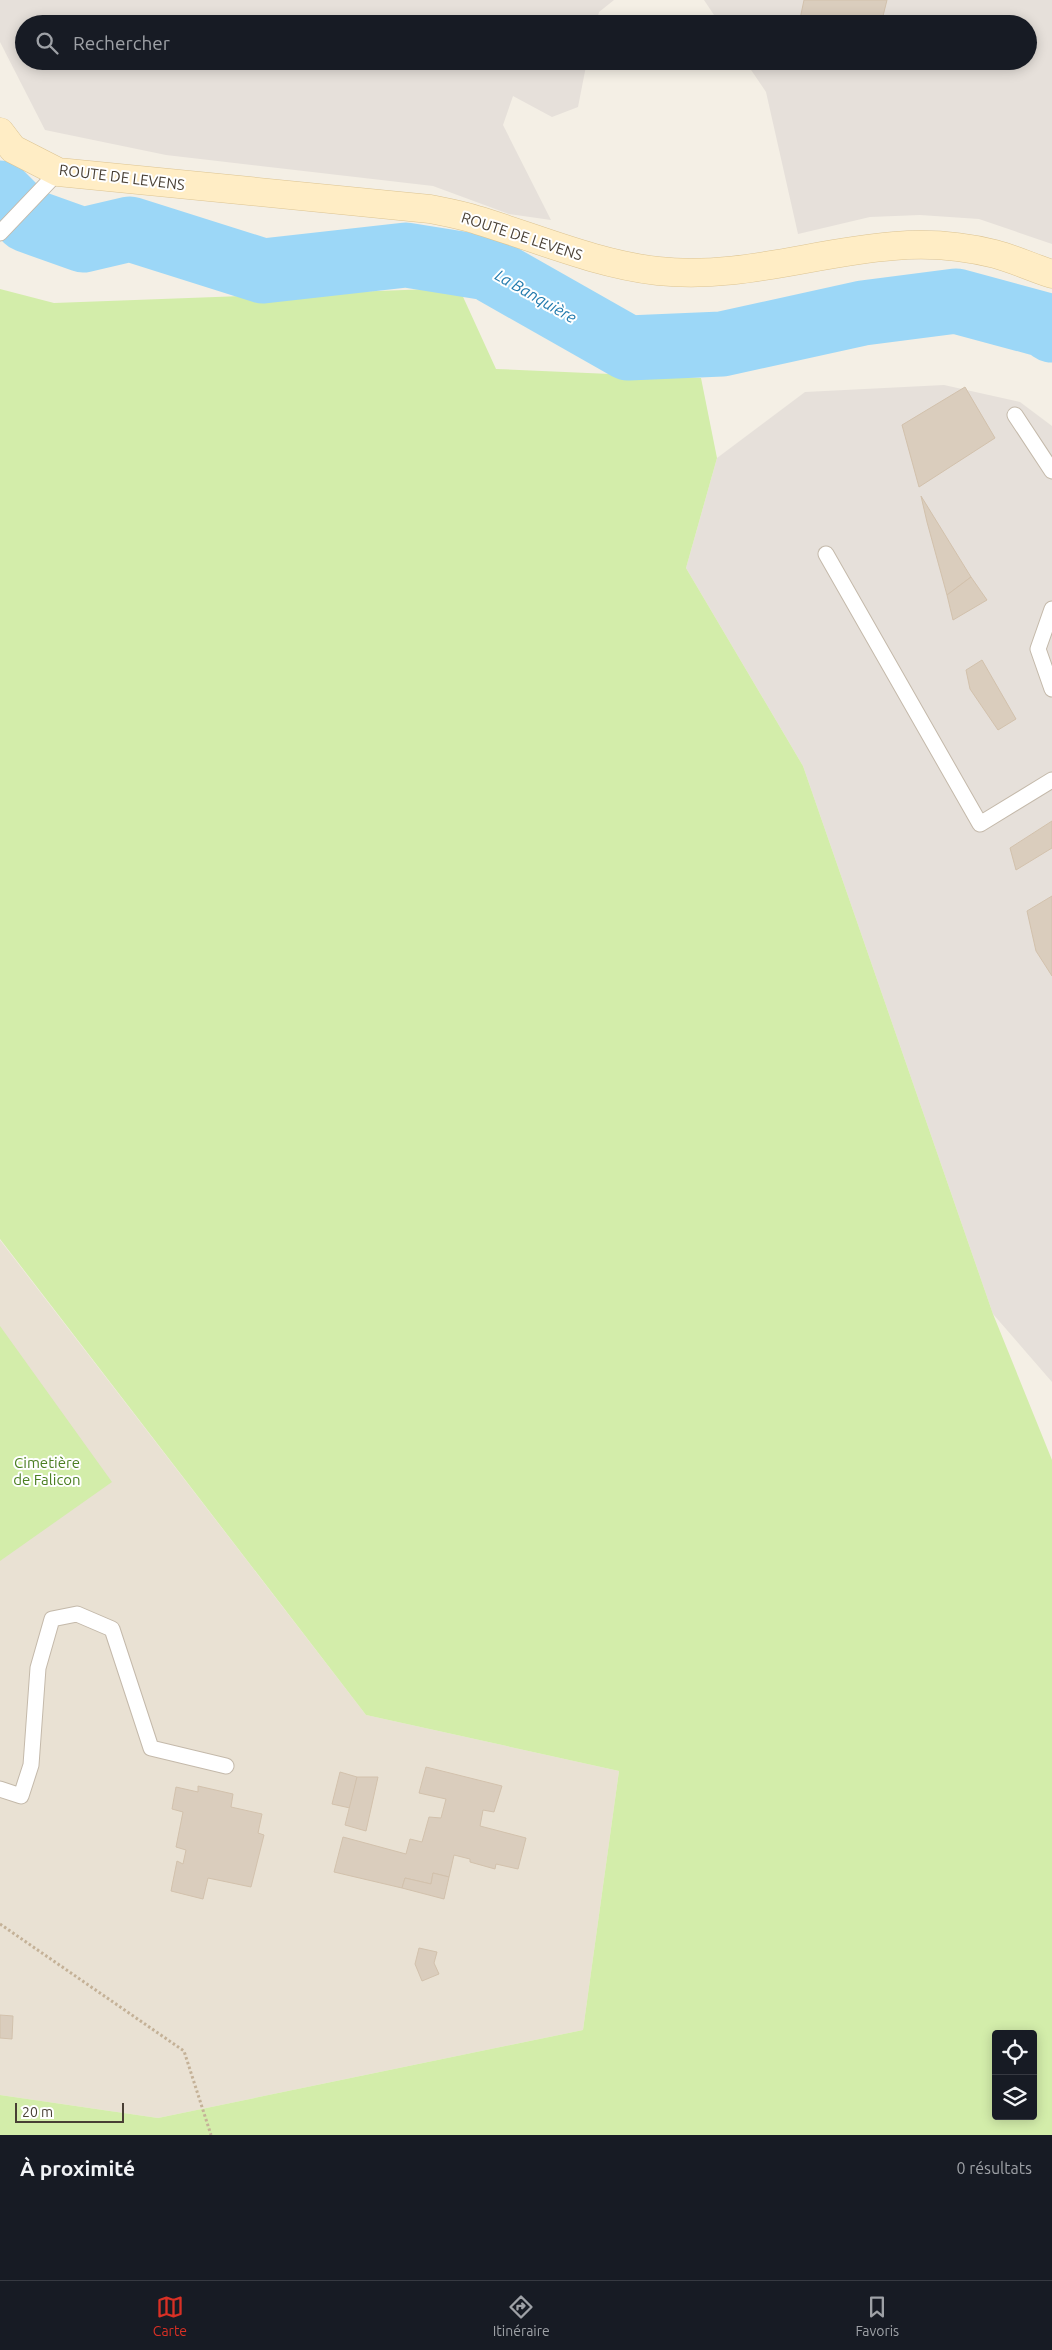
<!DOCTYPE html>
<html lang="fr">
<meta charset="utf-8">
<style>
body{margin:0;font-family:Ubuntu,sans-serif;background:#20242c;color:#f1f3f6}
.controls{position:absolute;right:15px;bottom:15px;display:grid;overflow:hidden;border-radius:5px;box-shadow:0 2px 12px #0003}
.controls button{width:45px;height:45px;display:grid;place-items:center;padding:0;border:0;border-bottom:1px solid #363941;background:#171b24;color:#f1f3f6;font:25px sans-serif}
.scale{position:absolute;left:15px;bottom:12px;width:109px;box-sizing:border-box;padding-left:5px;border:2px solid #483f34;border-top:0;font-size:14px;line-height:18px;white-space:nowrap;color:#483f34;-webkit-text-stroke:4px #fff;paint-order:stroke}
.list{margin:0;padding:0;list-style:none}
h2{display:flex;justify-content:space-between;align-items:center;height:65px;margin:0;padding:0 20px;font-size:21px}
h2 small{font-size:16px;font-weight:400;color:#9ea1a6}
.icon{flex:none;width:28px;height:28px;fill:none;stroke:currentColor;stroke-width:2;stroke-linecap:round;stroke-linejoin:round}
.map{position:relative;flex:none;width:1052px;height:2135px;overflow:hidden}
.search{position:absolute;background:#171b24;box-shadow:0 2px 12px #0003;left:15px;right:15px;top:15px;height:55px;display:flex;align-items:center;gap:12px;box-sizing:border-box;padding:0 18px;border-radius:28px;color:#9ea1a6;font-size:19px}
.sheet{height:145px;background:#171b24}
nav{display:flex;justify-content:space-around;align-items:center;box-sizing:border-box;height:70px;border-top:1px solid #363941;background:#171b24;font-size:14px;color:#9ea1a6}
nav a{display:grid;justify-items:center;gap:2px}
nav .on{color:#d93025}
.map>svg:first-child{display:block}
</style>
<div class="map">
<svg width="1052" height="2135" viewBox="0 0 1052 2135">
<rect width="100%" height="100%" fill="#f4efe5"/>
<polygon fill="#e9e1d3" points="0,1240 366,1715 619,1771 583,2030 158,2118 0,2095"/>
<g fill="#e6e0da">
<polygon points="0,0 614,0 599,12 596,24 24,24 24,61 587,61 578,107 552,117 513,96 503,125 551,220 509,214 433,186 166,155 45,130 0,42"/>
<polygon points="704,0 1052,0 1052,244 979,219 920,215 870,217 798,234 766,92 745,61 1028,61 1028,24 720,24"/>
<polygon points="944,385 1020,402 1052,426 1052,1382 993,1314 803,766 686,568 717,458 805,392"/>
</g>
<g fill="#d3edaa" fill-rule="evenodd">
<path d="M459 288 496 369 701 378 717 458 686 568 803 766 993 1314 1052 1460V2135H0V2095L158 2118 583 2030 619 1771 366 1715 0 1239V289L54 303ZM996 2034H1033V2116H996Z"/>
<polygon points="0,1326 112,1482 0,1561"/>
</g>
<g fill="none" stroke-linecap="round" stroke-linejoin="round">
<polyline stroke="#9cd7f7" stroke-width="65" points="0,193 27,220 83,240 130,229 263,271 406,255 487,268 628,348 722,344 863,313 956,301 1045,325 1052,330"/>
</g>
<g fill="#dacdbd" stroke="#d2c1ac">
<polygon points="804,0 887,0 881,24 820,24 800,19"/>
<polygon points="965,387 995,438 919,487 902,425"/>
<polygon points="921,496 971,577 947,595 927,522"/>
<polygon points="971,577 987,600 953,620 947,595"/>
<polygon points="982,660 1016,719 998,730 970,689 966,670"/>
<polygon points="1052,821 1052,848 1016,870 1010,848"/>
<polygon points="1052,896 1052,976 1036,951 1027,911"/>
<polygon points="426,1767 502,1786 494,1812 483,1810 480,1826 526,1838 518,1869 496,1864 495,1869 470,1862 470,1859 454,1855 449,1877 433,1873 431,1884 405,1878 402,1888 334,1872 343,1837 406,1854 410,1839 422,1842 429,1817 441,1818 446,1799 419,1793"/>
<polygon points="340,1772 357,1777 350,1808 332,1804"/>
<polygon points="357,1777 378,1777 366,1831 345,1825"/>
<polygon points="198,1786 233,1794 231,1807 262,1814 258,1833 264,1835 251,1887 208,1878 203,1899 171,1891 177,1861 183,1864 186,1850 176,1847 183,1812 172,1809 176,1787 198,1792"/>
<polygon points="433,1873 449,1877 444,1899 402,1888 405,1878 431,1884"/>
<polygon points="419,1948 437,1952 434,1963 439,1974 422,1981 415,1964"/>
<polygon points="0,2015 13,2016 12,2039 0,2038"/>
</g>
<g fill="none" stroke-linecap="round" stroke-linejoin="round">
<defs>
<g id="lane">
<polyline points="0,233 58,172"/>
<polyline points="1015,415 1052,471"/>
<polyline points="826,554 980,824 1052,780"/>
<polyline points="1052,609 1038,649 1052,689"/>
<polyline points="0,1789 21,1796 31,1765 38,1668 52,1619 77,1614 112,1629 151,1748 226,1766"/>
</g>
<path id="secondary" d="M0 132 13 149 58 172 430 209C445 212 462 215 477 220 537 238 596 264 658 271 740 280 814 252 894 246 927 243 963 246 995 254 1014 259 1033 268 1052 274"/>
</defs>
<use href="#lane" stroke="#c4b9aa" stroke-width="17"/>
<use href="#secondary" stroke="#dcc493" stroke-width="29"/>
<polyline stroke="#c4b197" stroke-width="3" stroke-dasharray="2.5 2.5" stroke-linecap="butt" points="0,1924 184,2051 211,2135"/>
<use href="#lane" stroke="#fff" stroke-width="15"/>
<use href="#secondary" stroke="#ffedc5" stroke-width="28"/>
</g>
<g text-anchor="middle" dominant-baseline="central" stroke-width="4" stroke-linejoin="round" paint-order="stroke">
<g font-size="15" fill="#483f34" stroke="#fff">
<text transform="translate(122 177) rotate(7)">ROUTE DE LEVENS</text>
<text transform="translate(522 236) rotate(18)">ROUTE DE LEVENS</text>
</g>
<g font-size="15" fill="#4b7f22" stroke="#fff">
<text x="47" y="1462">Cimetière<tspan x="47" dy="17">de Falicon</tspan></text>
</g>
<g font-size="16" font-style="italic" fill="#217aad" stroke="#fff">
<text transform="translate(536 296) rotate(30)">La Banquière</text>
</g>
</g>
</svg>
<div class="controls">
<button><svg class="icon" aria-label="locate" viewBox="0 0 24 24"><circle cx="12" cy="12" r="6"/><path d="M12 2v4M12 18v4M2 12h4M18 12h4"/></svg></button>
<button><svg class="icon" aria-label="layers" viewBox="0 0 24 24"><path d="M12 4l9 5-9 5-9-5zM3 14l9 5 9-5"/></svg></button>
</div>
<div class="scale">20 m</div>
<div class="search"><svg class="icon" aria-label="search" viewBox="0 0 24 24"><circle cx="10" cy="10" r="6"/><path d="M15 15l6 6"/></svg>Rechercher</div>
</div>
<section class="sheet">
<h2>À proximité<small>0 résultats</small></h2>
<ul class="list">
</ul>
</section>
<nav>
<a class="on"><svg class="icon" aria-label="map" viewBox="0 0 24 24"><path d="M3 6l6-2 6 2 6-2v14l-6 2-6-2-6 2zM9 4v14M15 6v14"/></svg>Carte</a>
<a><svg class="icon" aria-label="directions" viewBox="0 0 24 24"><path d="M12 3l9 9-9 9-9-9zM9 14v-3h6M13 9l2 2-2 2"/></svg>Itinéraire</a>
<a><svg class="icon" aria-label="saved" viewBox="0 0 24 24"><path d="M7 4h10v16l-5-4-5 4z"/></svg>Favoris</a>
</nav>
